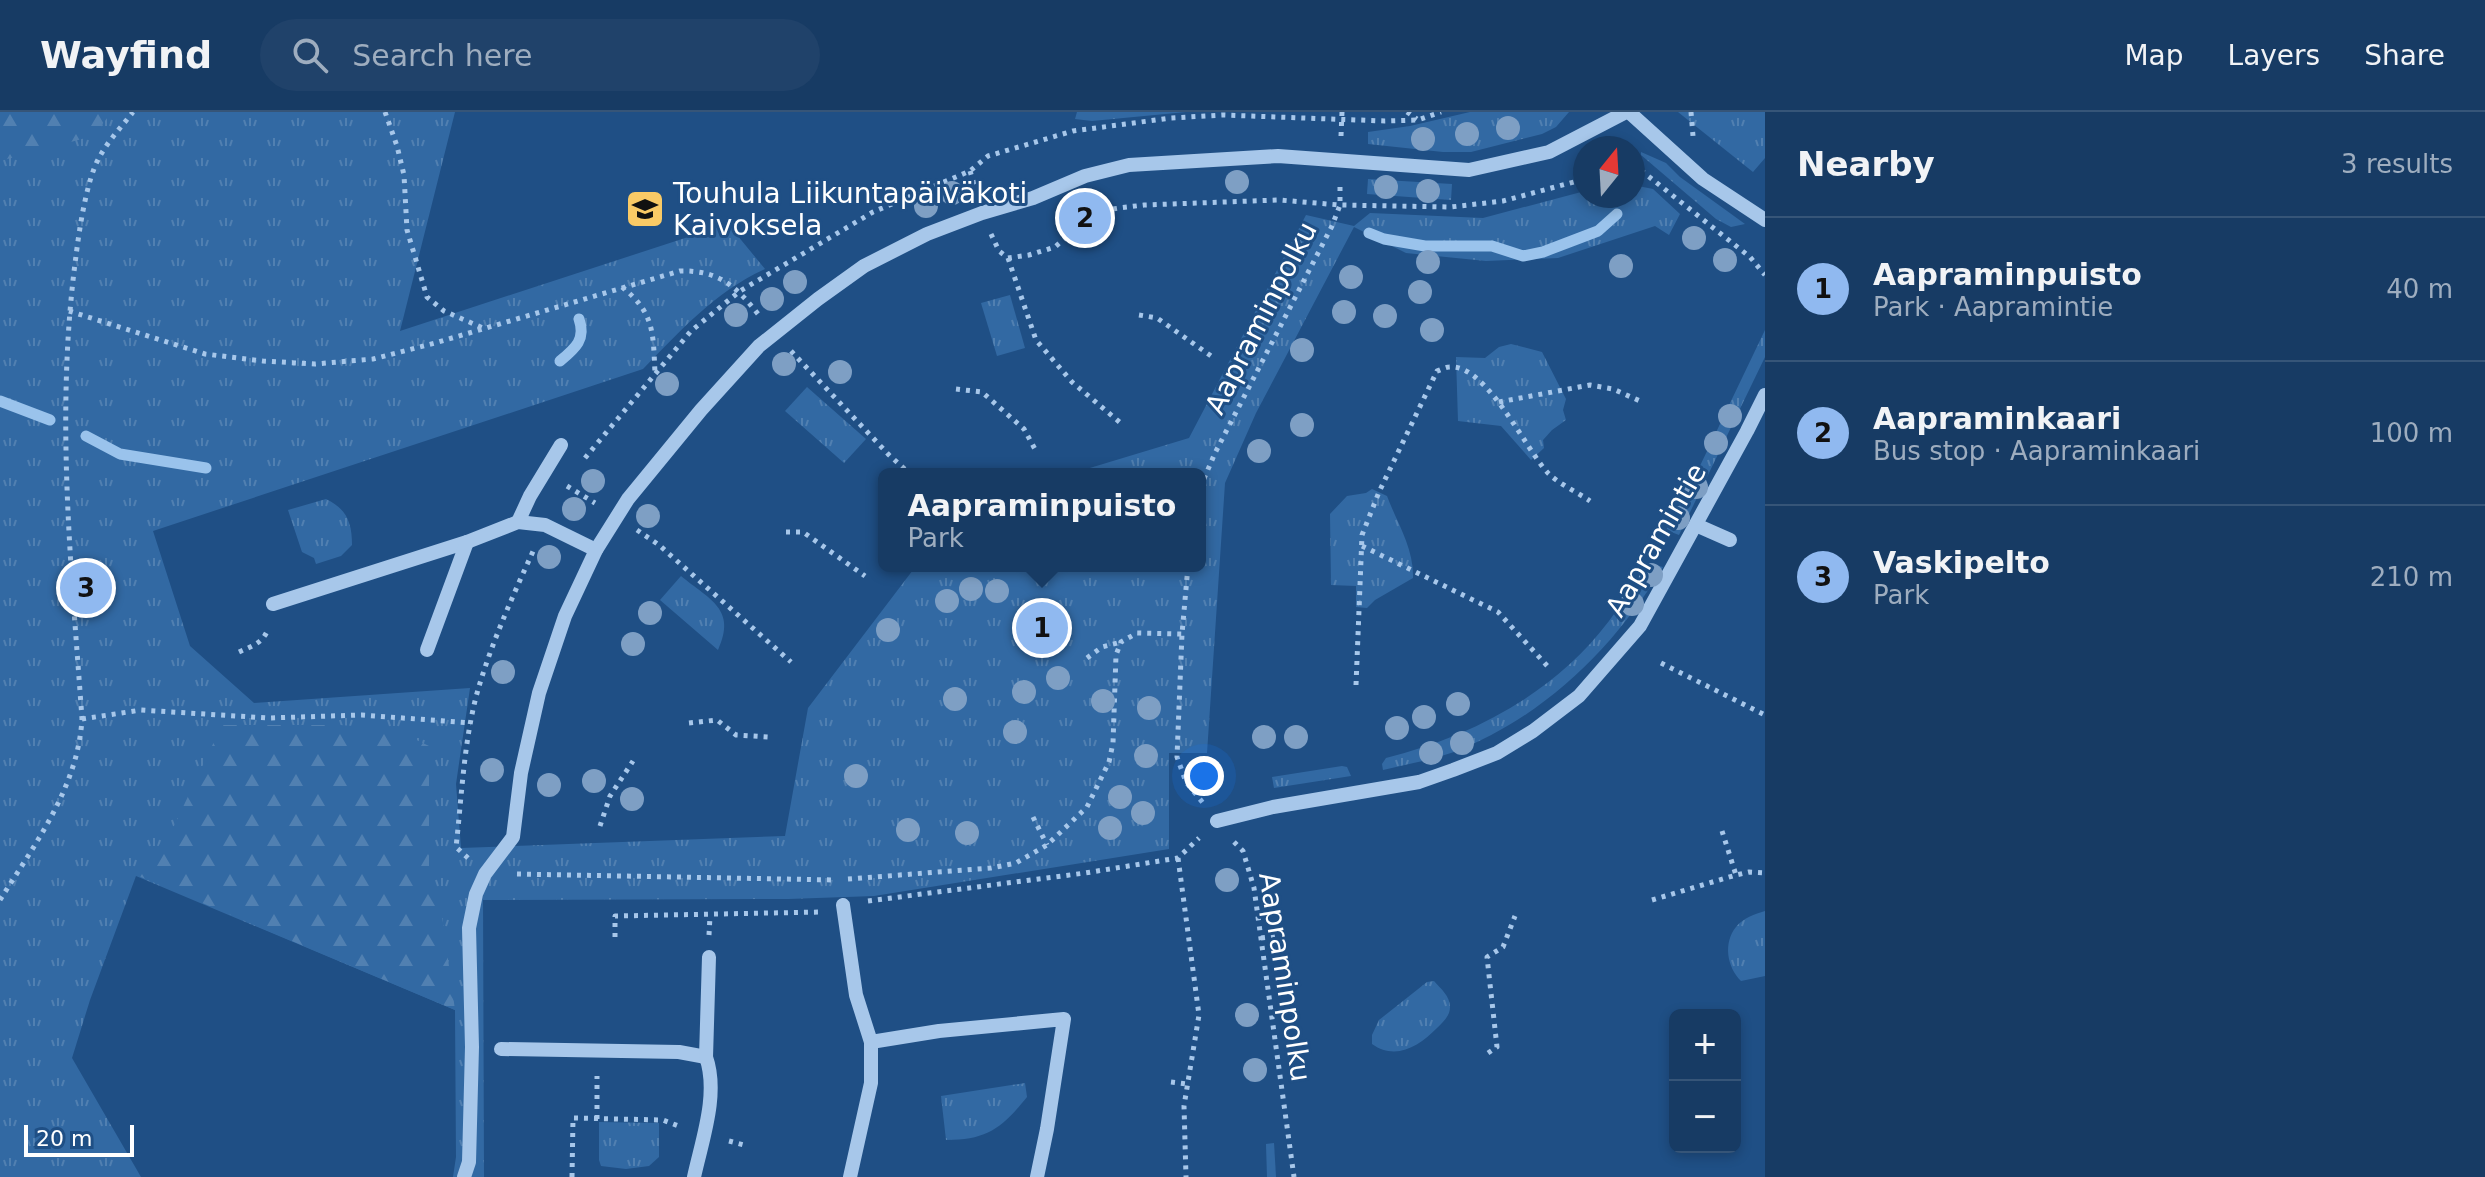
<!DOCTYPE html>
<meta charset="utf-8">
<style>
body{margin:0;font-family:"DejaVu Sans",sans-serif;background:#20426a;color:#f1f3f6}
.controls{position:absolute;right:24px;bottom:24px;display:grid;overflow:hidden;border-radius:12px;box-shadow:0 4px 12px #0003}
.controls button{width:72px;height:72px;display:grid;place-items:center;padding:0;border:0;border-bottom:2px solid #365578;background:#173b64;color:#f1f3f6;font:40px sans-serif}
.compass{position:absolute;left:1573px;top:24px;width:72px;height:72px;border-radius:50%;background:#173b64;box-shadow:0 4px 12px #0003;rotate:18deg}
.scale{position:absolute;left:24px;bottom:20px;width:110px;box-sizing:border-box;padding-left:8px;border:4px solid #fff;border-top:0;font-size:22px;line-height:28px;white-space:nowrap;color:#fff;-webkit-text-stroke:6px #1f4f85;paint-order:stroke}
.you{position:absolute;left:1204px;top:664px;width:28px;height:28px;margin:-20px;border:6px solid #fff;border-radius:50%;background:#1a73e8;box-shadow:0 0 0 12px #1a73e833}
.badge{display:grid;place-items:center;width:52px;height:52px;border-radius:50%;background:#90b9f0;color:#111;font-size:26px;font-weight:700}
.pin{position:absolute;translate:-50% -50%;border:4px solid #fff;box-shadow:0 2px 8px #0006}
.popup{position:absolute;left:878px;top:356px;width:328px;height:104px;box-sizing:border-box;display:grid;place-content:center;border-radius:12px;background:#173b64;filter:drop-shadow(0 2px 6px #0005);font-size:26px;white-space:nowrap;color:#9eadbf}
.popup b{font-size:30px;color:#f1f3f6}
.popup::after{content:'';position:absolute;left:50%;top:100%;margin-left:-16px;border:16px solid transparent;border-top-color:#173b64}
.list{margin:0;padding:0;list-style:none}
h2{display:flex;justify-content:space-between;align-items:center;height:104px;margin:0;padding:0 32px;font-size:34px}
h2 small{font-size:26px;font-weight:400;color:#9eadbf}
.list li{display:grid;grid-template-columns:52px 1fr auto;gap:24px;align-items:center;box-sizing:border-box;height:144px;padding:0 32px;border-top:2px solid #365578}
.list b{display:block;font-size:30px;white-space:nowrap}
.list p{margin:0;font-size:26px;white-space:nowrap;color:#9eadbf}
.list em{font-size:26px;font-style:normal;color:#9eadbf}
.icon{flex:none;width:44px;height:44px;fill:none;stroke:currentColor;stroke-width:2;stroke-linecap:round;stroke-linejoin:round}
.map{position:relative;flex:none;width:1765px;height:1065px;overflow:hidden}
header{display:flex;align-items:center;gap:48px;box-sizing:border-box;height:112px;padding:0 40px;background:#173b64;border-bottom:2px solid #365578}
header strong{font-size:38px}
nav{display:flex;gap:44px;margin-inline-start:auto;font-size:28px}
.search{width:560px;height:72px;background:#20426a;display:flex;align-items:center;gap:20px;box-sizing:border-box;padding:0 28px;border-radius:44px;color:#9eadbf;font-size:30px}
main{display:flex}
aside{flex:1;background:#173b64}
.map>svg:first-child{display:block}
</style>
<header>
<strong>Wayfind</strong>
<div class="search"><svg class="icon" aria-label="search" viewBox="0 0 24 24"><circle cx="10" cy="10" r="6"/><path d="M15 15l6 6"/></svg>Search here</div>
<nav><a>Map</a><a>Layers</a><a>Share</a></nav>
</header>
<main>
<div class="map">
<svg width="1765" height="1065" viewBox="0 0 1765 1065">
<defs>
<pattern id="grass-tufts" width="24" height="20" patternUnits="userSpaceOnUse" patternTransform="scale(2)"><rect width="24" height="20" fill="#3269a3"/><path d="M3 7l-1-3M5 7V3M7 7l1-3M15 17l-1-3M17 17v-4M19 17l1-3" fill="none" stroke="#5180b1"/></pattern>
<pattern id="forest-firs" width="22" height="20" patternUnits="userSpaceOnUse" patternTransform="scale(2)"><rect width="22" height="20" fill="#3269a3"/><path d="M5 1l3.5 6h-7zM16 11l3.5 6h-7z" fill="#5180b1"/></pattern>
</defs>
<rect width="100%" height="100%" fill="#1f4f85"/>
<g fill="url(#grass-tufts)">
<path d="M0 0H455L400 219 728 112 765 157C716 179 680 219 643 257L153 419 190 534 254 591 470 576 456 672 461 736 785 724 808 596 916 454H1200V362H1070L1189 326 1306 103 1354 114 1370 101 1483 106 1585 79V84H1633V73L1653 77 1680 102 1669 123 1655 114 1558 146 1486 149 1406 141 1354 115 1256 301 1225 371 1207 641H1169V737L874 784 788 787 483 788 484 1065H453L456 1045 455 898 136 764 90 888 72 946 141 1065H0Z"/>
<polygon points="1077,0 1186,0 1092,9 1075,7"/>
<polygon points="1470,0 1569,0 1556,15 1542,22 1471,40 1443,40 1368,32 1368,20 1410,14"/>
<polygon points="1678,0 1765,0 1765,46 1753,60"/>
<polygon points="1641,40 1666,51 1680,65 1745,112 1731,115 1716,107 1641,43"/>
<polygon points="1368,67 1452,72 1451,88 1367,82"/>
<polygon points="1010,183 1025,236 997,244 981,191"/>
<polygon points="1765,218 1765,245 1679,423 1666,418 1698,358"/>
<polygon points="1511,232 1542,240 1566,287 1563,298 1566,308 1552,318 1543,328 1544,336 1531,348 1501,314 1458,309 1456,245 1485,246 1499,235"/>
<polygon points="807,275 866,327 844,351 785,299"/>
<path d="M1372 377 1387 384C1397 411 1414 436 1413 466L1375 488 1367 496 1356 495V474L1331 473 1330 402 1347 384 1366 381Z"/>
<path d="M326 387C347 397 352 411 352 433L341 444 316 452 314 446 302 440 288 398Z"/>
<path d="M1651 452 1663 455C1614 536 1544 605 1454 640 1431 648 1407 652 1383 658L1382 652 1386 646C1472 624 1554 582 1609 509 1621 493 1632 475 1643 458Z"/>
<path d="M681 464C710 488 737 497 718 538L660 488Z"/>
<polygon points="1342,654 1347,655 1351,664 1274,676 1272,665"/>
<path d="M1765 799V864L1741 869C1727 855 1723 831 1736 815 1743 806 1755 802 1765 799Z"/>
<path d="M1434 869C1441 877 1450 884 1450 895 1450 904 1443 910 1437 916 1419 934 1396 949 1372 932V923L1379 908 1427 870Z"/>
<path d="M1025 971 1027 985C1002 1016 987 1028 946 1028L941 984Z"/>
<polygon points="599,1010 659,1011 659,1045 649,1054 626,1057 601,1054 599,1048"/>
<polygon points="1274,1031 1276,1065 1267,1065 1266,1032"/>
</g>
<g fill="url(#forest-firs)">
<polygon points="0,0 112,0 93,24 0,49"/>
<polygon points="222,613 340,613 394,617 429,634 429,755 440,789 455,898 136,763 174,714"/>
</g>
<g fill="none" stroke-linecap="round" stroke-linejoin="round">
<g stroke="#9ac3ec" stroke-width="11">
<polyline points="1369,121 1384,127 1425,134 1492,134 1523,144 1543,140 1598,119 1617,102"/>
<path d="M560 249C576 236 586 227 579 207"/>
<polyline points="0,289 50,308"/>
<polyline points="86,324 120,342 206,356"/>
</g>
<g stroke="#a7c7ea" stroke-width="5" stroke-dasharray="4 6" stroke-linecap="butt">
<polyline points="385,0 397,34 404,63 407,118 427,185 444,199 483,216"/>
<polyline points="1407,0 1417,7"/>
<polyline points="1691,0 1693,24"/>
<polyline points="1341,24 1342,0"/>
<polyline points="1633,52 1750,145 1765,163"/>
<polyline points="970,59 976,79"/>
<polyline points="991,122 999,139 1008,146 1029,143 1055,135 1095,100 1119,96 1144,93 1279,88 1340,93 1451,95 1503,89 1585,67"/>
<polyline points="1008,146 1036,228 1072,270 1123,313"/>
<path d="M622 175C655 201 653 222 655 261"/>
<path d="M69 199 205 242 263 249 315 252 373 247 435 231 680 159C718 158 736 174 758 202"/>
<polyline points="1139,203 1157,206 1214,246"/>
<polyline points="791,239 889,343 910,362"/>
<polyline points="956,277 982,280 1024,317 1036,339"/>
<polyline points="1499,290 1590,273 1613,277 1640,289"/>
<polyline points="585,346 691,219 740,179 873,100 970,59 988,44 1073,19 1171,6 1223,3 1385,9 1418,8 1441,0"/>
<polyline points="567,374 595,391"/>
<polyline points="1200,376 1215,341 1332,114 1340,93 1340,74"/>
<polyline points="637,418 659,433 791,550"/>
<polyline points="786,420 803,420 865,464"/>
<polyline points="1362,434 1498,500 1551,558"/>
<polyline points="1188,454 1182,522 1177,645 1186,670 1203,691"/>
<path d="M239 540C252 534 263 531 268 517"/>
<polyline points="1087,546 1102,535 1121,530"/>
<polyline points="1661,551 1765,603"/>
<path d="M1356 573 1362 423 1379 380 1437 259C1441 258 1445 255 1449 255 1486 251 1526 338 1548 361 1559 372 1577 380 1590 389"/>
<polyline points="82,607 141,598 269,606 362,603 471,611"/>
<polyline points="689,611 717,608 736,623 769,625"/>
<polyline points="1033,705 1047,733"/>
<polyline points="600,714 610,684 633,649"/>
<polyline points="1722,719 1736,763"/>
<polyline points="1234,730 1243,739 1254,776 1294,1065"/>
<path d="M468 746 456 735C462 683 464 622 480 571 494 525 515 479 535 435"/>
<polyline points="1178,746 1199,903 1184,994 1186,1065"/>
<polyline points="517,762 834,768"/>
<polyline points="848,767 991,756 1016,751 1047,733 1087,695 1109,650 1113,631 1116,543 1121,530 1137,521 1182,522"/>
<path d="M0 788C35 732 78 675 82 607 71 451 55 300 76 144 79 119 87 65 100 44 109 28 122 14 133 0"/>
<polyline points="1652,788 1736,763 1749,760 1765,761"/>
<polyline points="868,789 1085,761 1178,746 1199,726"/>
<polyline points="709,823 710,804"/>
<polyline points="615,825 615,804 821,800"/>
<polyline points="1261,826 1287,823"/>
<polyline points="1488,941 1497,935 1487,845 1503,835 1515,804"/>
<polyline points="1171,970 1187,972"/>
<polyline points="597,1007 597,964"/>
<polyline points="729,1029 744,1033"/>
<polyline points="572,1065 573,1006 663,1008 681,1015"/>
</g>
<g stroke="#a7c7ea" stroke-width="14">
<polyline points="1629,0 1703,67 1765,108"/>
<polyline points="518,410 530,384 561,333"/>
<polyline points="1696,413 1730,428"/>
<polyline points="273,492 467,430 518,410 545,413 596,438"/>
<polyline points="427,538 467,430"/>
<polyline points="1217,709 1273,695 1419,670 1453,658 1497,641 1533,619 1579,584 1640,514 1747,319 1765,283"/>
<polyline points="843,793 856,883 871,930 871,971 850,1065"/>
<polyline points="871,930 939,919 1064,907 1047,1017 1037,1065"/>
<polyline points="501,937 679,940 706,945"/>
<polyline points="464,1065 469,1050 472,935 469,816 476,782 485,762 513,725 521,661 539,581 565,504 596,438 628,387 701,298 759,234 818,187 864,154 927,122 982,101 1033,86 1085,64 1129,53 1278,44 1469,58 1549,40 1626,0"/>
<path d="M694 1065C702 1028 719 982 706 945L709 845"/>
</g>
</g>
<g fill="#7e9fc4">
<circle cx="1508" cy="16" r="12"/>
<circle cx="1467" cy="22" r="12"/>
<circle cx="1423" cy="27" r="12"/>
<circle cx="1237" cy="70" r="12"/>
<circle cx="1386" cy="75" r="12"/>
<circle cx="1428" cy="79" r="12"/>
<circle cx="952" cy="81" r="12"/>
<circle cx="926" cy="94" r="12"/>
<circle cx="1694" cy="126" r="12"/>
<circle cx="1725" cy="148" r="12"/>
<circle cx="1428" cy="150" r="12"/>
<circle cx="1621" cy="154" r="12"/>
<circle cx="1351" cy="165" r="12"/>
<circle cx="795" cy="170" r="12"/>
<circle cx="1420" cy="180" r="12"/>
<circle cx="772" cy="187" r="12"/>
<circle cx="1344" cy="200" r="12"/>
<circle cx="736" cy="203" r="12"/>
<circle cx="1385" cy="204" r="12"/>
<circle cx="1432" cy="218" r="12"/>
<circle cx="1302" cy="238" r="12"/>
<circle cx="784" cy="252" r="12"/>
<circle cx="840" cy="260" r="12"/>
<circle cx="667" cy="272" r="12"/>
<circle cx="1730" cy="304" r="12"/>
<circle cx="1302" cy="313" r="12"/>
<circle cx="1716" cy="331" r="12"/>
<circle cx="1259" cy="339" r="12"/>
<circle cx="593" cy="369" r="12"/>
<circle cx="1696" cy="375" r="12"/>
<circle cx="574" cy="397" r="12"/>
<circle cx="648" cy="404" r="12"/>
<circle cx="1678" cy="406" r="12"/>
<circle cx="549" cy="445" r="12"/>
<circle cx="1651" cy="463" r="12"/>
<circle cx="971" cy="477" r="12"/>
<circle cx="997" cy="479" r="12"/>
<circle cx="947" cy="489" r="12"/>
<circle cx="1632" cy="492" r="12"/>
<circle cx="650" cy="501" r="12"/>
<circle cx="888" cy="518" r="12"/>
<circle cx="633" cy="532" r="12"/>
<circle cx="503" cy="560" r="12"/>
<circle cx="1058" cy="566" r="12"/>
<circle cx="1024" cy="580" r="12"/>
<circle cx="955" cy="587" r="12"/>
<circle cx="1103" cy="589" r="12"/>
<circle cx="1458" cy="592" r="12"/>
<circle cx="1149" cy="596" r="12"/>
<circle cx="1424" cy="605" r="12"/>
<circle cx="1397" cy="616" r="12"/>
<circle cx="1015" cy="620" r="12"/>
<circle cx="1264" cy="625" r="12"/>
<circle cx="1296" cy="625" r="12"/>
<circle cx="1462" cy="631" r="12"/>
<circle cx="1431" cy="641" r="12"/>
<circle cx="1146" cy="644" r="12"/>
<circle cx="492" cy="658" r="12"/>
<circle cx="856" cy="664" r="12"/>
<circle cx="594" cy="669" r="12"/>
<circle cx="549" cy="673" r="12"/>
<circle cx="1120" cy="685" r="12"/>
<circle cx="632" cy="687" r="12"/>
<circle cx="1143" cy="701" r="12"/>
<circle cx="1110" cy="716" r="12"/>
<circle cx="908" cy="718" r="12"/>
<circle cx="967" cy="721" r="12"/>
<circle cx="1227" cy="768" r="12"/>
<circle cx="1247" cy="903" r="12"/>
<circle cx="1255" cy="958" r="12"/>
</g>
<defs>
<symbol id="school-square" viewBox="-11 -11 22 22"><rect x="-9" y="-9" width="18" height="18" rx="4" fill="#f9ca66" stroke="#1f4f85"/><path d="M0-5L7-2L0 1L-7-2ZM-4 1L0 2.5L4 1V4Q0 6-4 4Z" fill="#111"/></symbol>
</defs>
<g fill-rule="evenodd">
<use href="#school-square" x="623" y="75" width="44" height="44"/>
</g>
<g text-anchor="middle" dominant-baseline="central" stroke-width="6" stroke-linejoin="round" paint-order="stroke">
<g font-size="28" fill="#fff" stroke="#1f4f85" text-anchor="start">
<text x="673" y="81">Touhula Liikuntapäiväkoti<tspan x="673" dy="32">Kaivoksela</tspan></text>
</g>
<g font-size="28" fill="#fff" stroke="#1f4f85">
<text transform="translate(1261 206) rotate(-63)">Aapraminpolku</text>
<text transform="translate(1656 428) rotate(-60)">Aapramintie</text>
<text transform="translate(1285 865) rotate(81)">Aapraminpolku</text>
</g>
</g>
</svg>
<div class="controls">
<button>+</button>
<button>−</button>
</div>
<svg class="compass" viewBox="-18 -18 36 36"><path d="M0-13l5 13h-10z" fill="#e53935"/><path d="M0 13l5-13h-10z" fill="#9eadbf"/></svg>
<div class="scale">20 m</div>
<div class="you"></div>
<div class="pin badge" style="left:1042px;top:516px">1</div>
<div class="popup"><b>Aapraminpuisto</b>Park</div>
<div class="pin badge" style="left:1085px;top:106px">2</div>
<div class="pin badge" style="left:86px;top:476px">3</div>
</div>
<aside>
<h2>Nearby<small>3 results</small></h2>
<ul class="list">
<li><span class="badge">1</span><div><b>Aapraminpuisto</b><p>Park · Aapramintie</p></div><em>40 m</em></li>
<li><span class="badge">2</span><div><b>Aapraminkaari</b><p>Bus stop · Aapraminkaari</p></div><em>100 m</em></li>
<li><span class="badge">3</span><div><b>Vaskipelto</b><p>Park</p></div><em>210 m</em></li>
</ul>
</aside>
</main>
